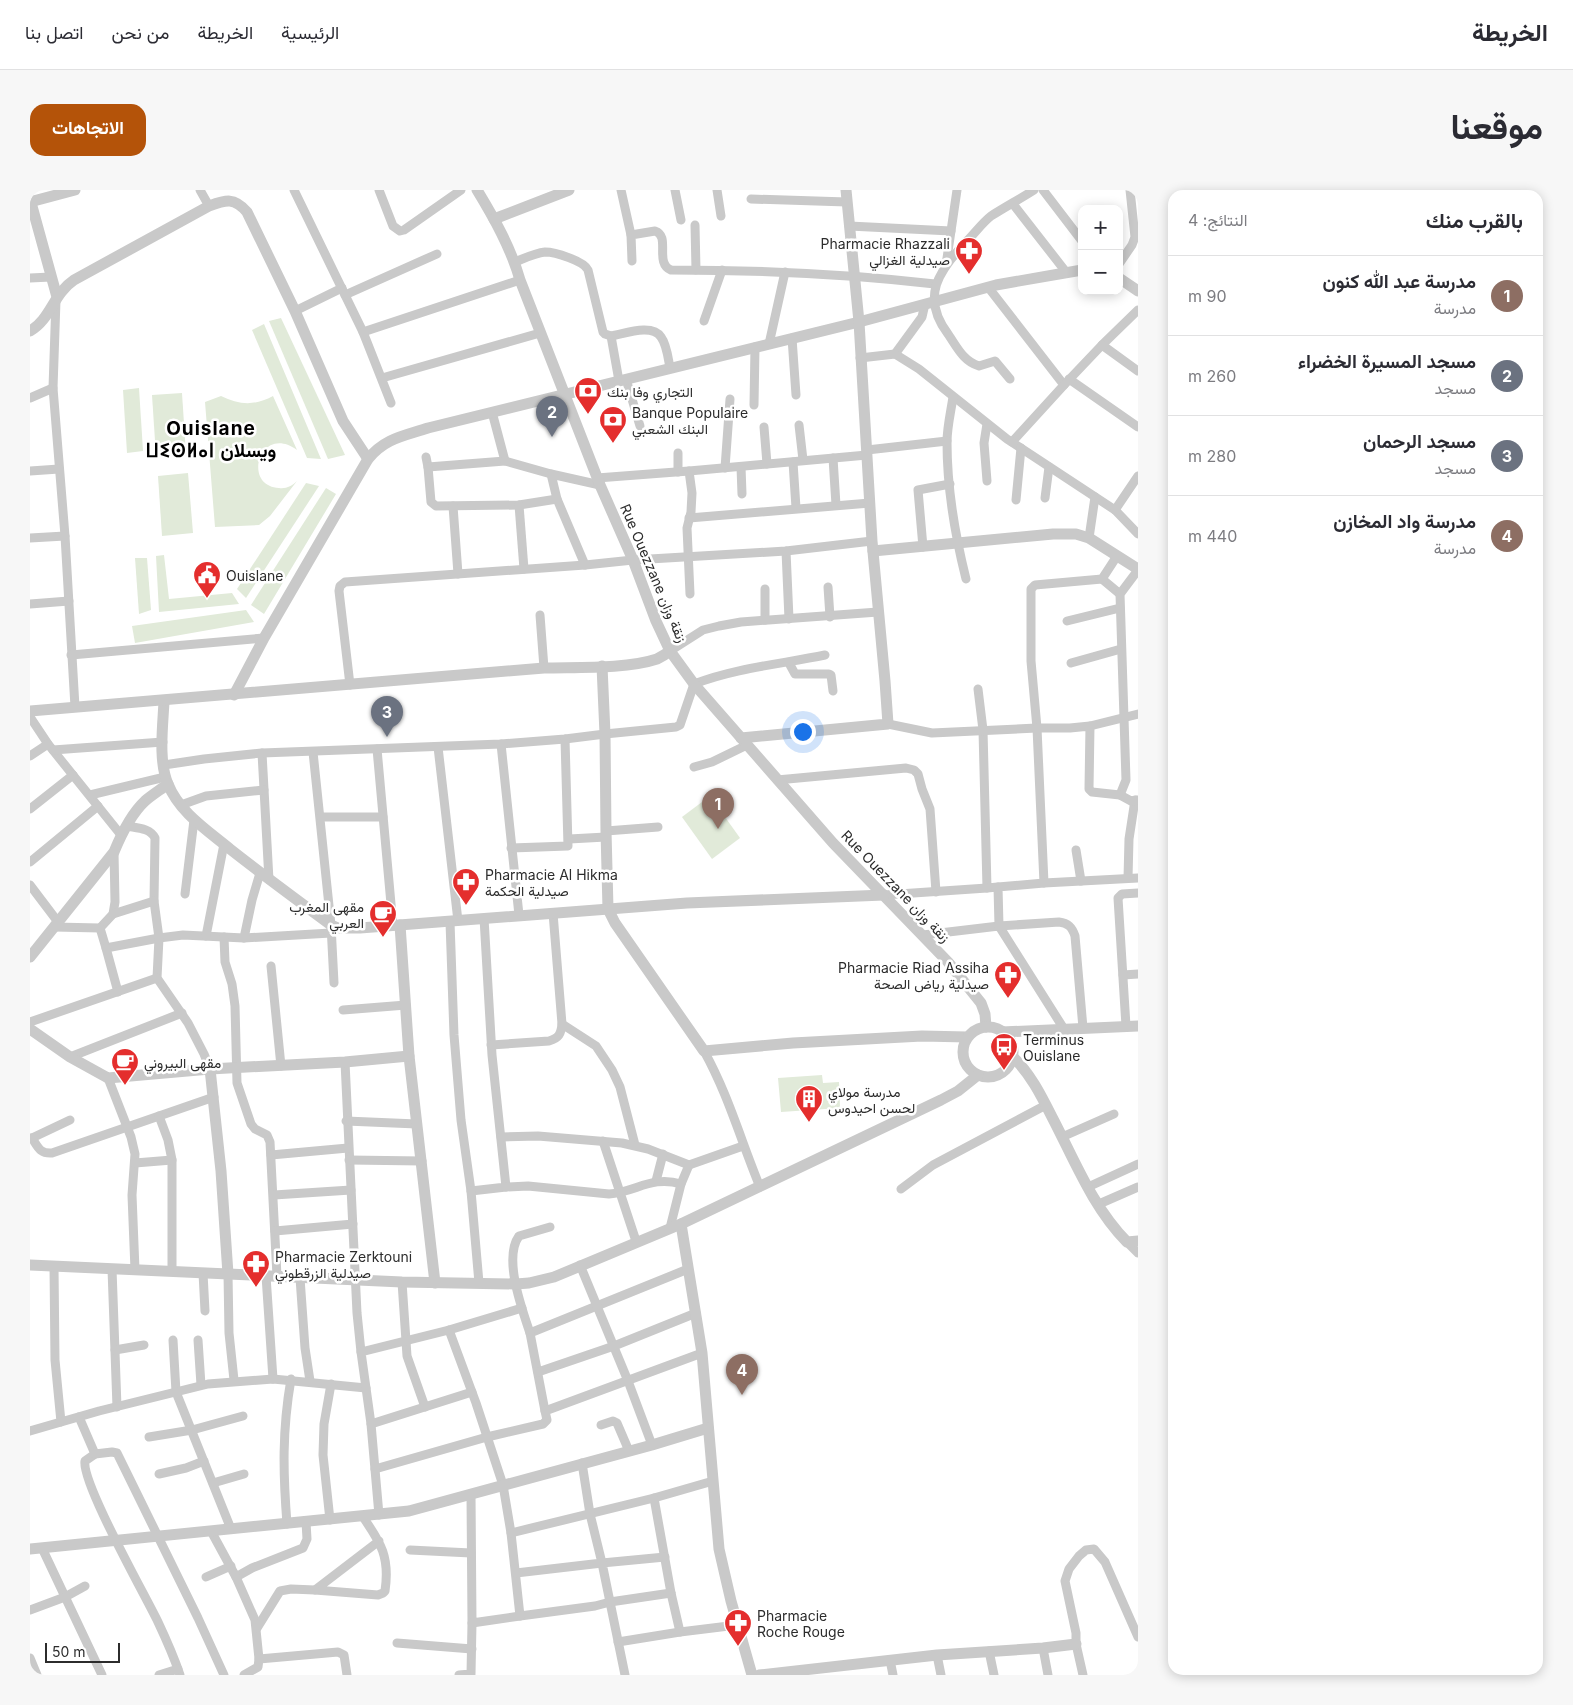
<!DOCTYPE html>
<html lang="ar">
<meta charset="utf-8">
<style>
body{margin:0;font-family:Inter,Vazirmatn,"Noto Sans Tifinagh",sans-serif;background:#f7f7f7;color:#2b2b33;direction:rtl}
.controls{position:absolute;right:15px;top:15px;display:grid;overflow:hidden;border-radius:10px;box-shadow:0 2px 12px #0003}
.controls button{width:45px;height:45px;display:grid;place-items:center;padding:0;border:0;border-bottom:1px solid #e1e1e2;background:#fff;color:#2b2b33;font:25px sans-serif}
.scale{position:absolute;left:15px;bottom:12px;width:75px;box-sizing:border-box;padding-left:5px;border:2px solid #2c2c2c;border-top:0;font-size:14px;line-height:18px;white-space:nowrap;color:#2c2c2c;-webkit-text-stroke:4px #fff;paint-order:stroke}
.you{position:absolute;left:772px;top:541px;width:18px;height:18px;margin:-12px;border:4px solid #fff;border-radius:50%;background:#1a73e8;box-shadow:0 0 0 8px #1a73e833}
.badge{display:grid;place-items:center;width:32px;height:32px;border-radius:50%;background:#b45309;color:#fff;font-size:16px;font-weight:700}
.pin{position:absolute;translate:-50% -41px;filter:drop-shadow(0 1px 2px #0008)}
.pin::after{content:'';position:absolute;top:26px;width:18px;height:15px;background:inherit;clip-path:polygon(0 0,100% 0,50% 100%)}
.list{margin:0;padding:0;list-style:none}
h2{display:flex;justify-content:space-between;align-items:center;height:65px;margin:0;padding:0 20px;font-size:21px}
h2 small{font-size:16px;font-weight:400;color:#7c7c81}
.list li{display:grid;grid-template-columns:32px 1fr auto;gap:15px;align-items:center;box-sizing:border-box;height:80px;padding:0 20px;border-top:1px solid #e1e1e2}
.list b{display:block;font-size:19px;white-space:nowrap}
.list p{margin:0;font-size:16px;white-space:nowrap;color:#7c7c81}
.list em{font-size:16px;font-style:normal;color:#7c7c81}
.map{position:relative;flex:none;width:1108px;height:1485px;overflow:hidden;direction:ltr;border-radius:15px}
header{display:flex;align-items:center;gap:30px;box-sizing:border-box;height:70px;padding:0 25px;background:#fff;border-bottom:1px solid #e1e1e2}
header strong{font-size:24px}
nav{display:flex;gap:28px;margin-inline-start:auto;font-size:18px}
.intro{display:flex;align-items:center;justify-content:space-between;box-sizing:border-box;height:120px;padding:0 30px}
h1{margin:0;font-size:35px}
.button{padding:12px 22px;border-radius:15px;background:#b45309;color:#fff;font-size:18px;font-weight:700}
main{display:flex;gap:30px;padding:0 30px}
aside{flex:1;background:#fff;border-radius:15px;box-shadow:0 2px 12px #0003}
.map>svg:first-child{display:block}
</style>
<header>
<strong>الخريطة</strong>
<nav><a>الرئيسية</a><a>الخريطة</a><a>من نحن</a><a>اتصل بنا</a></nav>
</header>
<div class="intro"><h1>موقعنا</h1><a class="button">الاتجاهات</a></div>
<main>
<aside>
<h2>بالقرب منك<small>النتائج: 4</small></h2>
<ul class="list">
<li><span class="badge" style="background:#8d6e63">1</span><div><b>مدرسة عبد الله كنون</b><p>مدرسة</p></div><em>90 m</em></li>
<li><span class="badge" style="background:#6b7280">2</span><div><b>مسجد المسيرة الخضراء</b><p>مسجد</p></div><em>260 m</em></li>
<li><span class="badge" style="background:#6b7280">3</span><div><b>مسجد الرحمان</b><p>مسجد</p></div><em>280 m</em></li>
<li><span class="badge" style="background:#8d6e63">4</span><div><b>مدرسة واد المخازن</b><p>مدرسة</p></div><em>440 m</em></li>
</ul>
</aside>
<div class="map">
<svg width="1108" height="1485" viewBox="0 0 1108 1485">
<rect width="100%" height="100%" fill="#fff"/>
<g fill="#e1ead9">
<polygon points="251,128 315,265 298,269 239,131"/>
<polygon points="234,134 291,269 277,268 222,140"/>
<polygon points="109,198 113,261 97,263 93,200"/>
<polygon points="152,203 156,264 126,266 122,205"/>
<path d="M191 206C209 215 225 216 243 206L267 260C230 233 211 296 249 298 256 299 262 296 267 291L240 326 229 335 185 337 175 212Z"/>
<polygon points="158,283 163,343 132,346 128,286"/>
<polygon points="276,293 289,296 216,408 207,399"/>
<polygon points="296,298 306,304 234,424 221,415"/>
<polygon points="134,365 139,409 202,403 209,414 129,422 126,366"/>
<polygon points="105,368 117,368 121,420 109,424"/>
<polygon points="216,420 224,432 105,453 102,436"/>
<polygon points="680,606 710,648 682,669 652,627"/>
<polygon points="792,885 793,893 809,892 810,918 751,922 748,888"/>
</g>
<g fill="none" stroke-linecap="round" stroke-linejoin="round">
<g stroke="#c9c9c9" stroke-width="9">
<polyline points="170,0 179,16"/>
<polyline points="264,0 333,142"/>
<polyline points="349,0 363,36 370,41 374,40 431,0"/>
<polyline points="591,0 601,45"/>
<polyline points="645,0 651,30"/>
<polyline points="687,0 691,26"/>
<polyline points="1013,0 1052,51"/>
<polyline points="721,9 817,12"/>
<polyline points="983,14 1036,82"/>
<polyline points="665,35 666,80"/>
<polyline points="819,36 921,41"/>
<path d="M602 71 601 45 625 41C641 46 624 73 641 80 729 80 817 84 905 94"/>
<path d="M485 72C495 68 505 63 515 62 525 62 554 71 558 80L573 142 575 144 581 146"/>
<polyline points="1089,74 1102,55 1105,47 1100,0"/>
<polyline points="916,75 927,0"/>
<polyline points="0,88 21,87"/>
<polyline points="958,97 1034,195 982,252"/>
<polyline points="315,105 407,64"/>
<polyline points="26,110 23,198 35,346 45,517"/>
<polyline points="265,121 312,98"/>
<polyline points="674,131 692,80"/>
<polyline points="762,148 766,205"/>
<polyline points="739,154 755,82"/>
<polyline points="1072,155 1108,120"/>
<polyline points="865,164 892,127 895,114"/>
<polyline points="830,168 865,164 889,179 977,249 1085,320 1108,344"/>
<polyline points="352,188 510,143"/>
<polyline points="596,189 610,236"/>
<path d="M980 189 965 171 949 176C933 171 927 157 918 144 890 107 909 80 937 51 945 43 952 33 961 26 975 17 990 9 1004 0"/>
<polyline points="1039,189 1108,237"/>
<path d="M589 191 581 146C594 144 622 133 631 147 637 155 638 168 640 178"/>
<polyline points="1034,195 1072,155 1108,181"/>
<path d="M923 207C921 221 917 237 917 252 917 298 925 345 936 389"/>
<polyline points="0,208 23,198"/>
<polyline points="361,213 333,142 490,90"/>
<polyline points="724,215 725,157"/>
<polyline points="957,234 954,253 957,291"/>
<polyline points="769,235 773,270"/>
<polyline points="734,237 737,274"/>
<polyline points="837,260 917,251"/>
<polyline points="396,267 398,277 475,271 462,222"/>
<polyline points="803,268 806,315"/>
<polyline points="475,271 521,284"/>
<polyline points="763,272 766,318"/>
<polyline points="398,277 401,312 406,316 489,315 527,309"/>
<polyline points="711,277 712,304"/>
<polyline points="695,278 700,209"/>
<polyline points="0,281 29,279"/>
<polyline points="659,281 662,303 661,322 657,338 660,404"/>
<polyline points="648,282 648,263"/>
<polyline points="567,288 659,281 837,265"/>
<polyline points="1015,308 1019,277"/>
<polyline points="986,310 991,258"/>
<polyline points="489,315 494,379"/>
<polyline points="423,316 428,384"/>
<polyline points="1085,320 1108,286"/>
<polyline points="659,328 840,313"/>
<polyline points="0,348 35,346"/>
<polyline points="1059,348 1065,307"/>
<polyline points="893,357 888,300 920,294"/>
<polyline points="756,361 759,429"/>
<polyline points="555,375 527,309 521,284 570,295"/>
<polyline points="1072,389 1090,404"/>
<polyline points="798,397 800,427"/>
<polyline points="735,399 735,430"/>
<polyline points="0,414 39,411"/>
<polyline points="510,425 514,478"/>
<polyline points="1037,431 1090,418"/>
<polyline points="640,461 673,440 689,436 711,432 848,422"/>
<polyline points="41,465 234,448"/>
<polyline points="759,473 765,484 799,484 801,485 803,501"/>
<polyline points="1041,473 1091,459"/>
<polyline points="320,495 309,401 310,396 315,392 555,375 603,370 756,361 842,351"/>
<polyline points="948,499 953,540 957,698 968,697"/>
<polyline points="0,527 18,554 91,645"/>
<polyline points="858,534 902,543 1007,538 1001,471 1001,399 1005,395 1072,389 1087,366"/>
<polyline points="1060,536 1108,524"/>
<polyline points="471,554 489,725"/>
<polyline points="408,557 428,731"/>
<polyline points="347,559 363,736"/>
<polyline points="23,560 133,552"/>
<polyline points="283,562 301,735 304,793"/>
<polyline points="232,563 239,690"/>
<polyline points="0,566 18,554"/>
<path d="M134 575 174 569 232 563 471 554 535 549 575 544 646 537 650 535 664 494C705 478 751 474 795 465"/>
<polyline points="664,577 682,572 717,555"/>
<polyline points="747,590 876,578 884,580 888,584 892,599 900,619 906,702"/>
<polyline points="60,605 135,587"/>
<polyline points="1090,605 1096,590 1090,404 1108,380"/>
<polyline points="151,615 176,606 234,600"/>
<polyline points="0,619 43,585"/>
<polyline points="291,627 353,627"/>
<path d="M97 636C107 638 120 638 125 648L124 711"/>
<polyline points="576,641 628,637"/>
<polyline points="539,649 576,647"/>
<polyline points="481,658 538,656 535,549"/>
<polyline points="1046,660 1051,691"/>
<polyline points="84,662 85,712 83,724 70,738 76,758 129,748 153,745 214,748 301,743"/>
<polyline points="0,672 68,616"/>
<polyline points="1098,688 1099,649 1105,610"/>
<polyline points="1014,693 1007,538 1040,538 1060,536 1059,599 1062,602 1090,605 1101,611 1108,610"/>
<polyline points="0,695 28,732"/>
<polyline points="155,704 164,630"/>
<polyline points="854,705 957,698"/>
<polyline points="83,724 124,711 129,748 127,788 158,833 174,864 180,879"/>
<polyline points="420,732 424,845 431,930 441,1001 476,997 462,865 454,728"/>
<polyline points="24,737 70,738"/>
<polyline points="893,745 969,736 1034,839"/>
<polyline points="176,746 194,654"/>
<polyline points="194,747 195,772 202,794 205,816 207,893 221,934 225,939 237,945 240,952 247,1086"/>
<polyline points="214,748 222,710 230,683"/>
<polyline points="76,758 88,802"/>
<polyline points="241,776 251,876"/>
<polyline points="1093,785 1108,784"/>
<polyline points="313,820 376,815"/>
<polyline points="0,832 127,788"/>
<polyline points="532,834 566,856 582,880 590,897 605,955"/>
<polyline points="1096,836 1088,708 1092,704 1108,703"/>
<path d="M1053 838 1045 746C1042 737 1038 733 1029 732L969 736 968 697 1014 693 1108 688"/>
<path d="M461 855 519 851C529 848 531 844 532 834L523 723"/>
<path d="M674 861C698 904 711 951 730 997"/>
<polyline points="40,867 152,823"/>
<polyline points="315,872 327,1123 331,1162"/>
<polyline points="78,888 101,947 105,964 102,1005 105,1080"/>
<polyline points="316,931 387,934"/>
<polyline points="471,947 508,946 592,953 618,959 659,975 651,994 640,1038"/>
<polyline points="1032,947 1084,924"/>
<path d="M0 948H2C8 957 10 964 22 963L184 907"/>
<polyline points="2,948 40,930"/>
<polyline points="573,951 606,1051"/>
<polyline points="241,965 318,958"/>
<polyline points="142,970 142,1081"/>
<polyline points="319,970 392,971"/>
<polyline points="105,973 142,970 138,950 129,926"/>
<polyline points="659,975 713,956"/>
<polyline points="626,991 633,964"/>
<path d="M476 997 498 996 579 1004C606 1002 622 985 651 994"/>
<polyline points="1058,997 1108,974"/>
<polyline points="871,999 903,975 1016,915"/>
<polyline points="441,1001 449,1093"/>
<polyline points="244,1005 321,1000"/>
<polyline points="1069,1014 1108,997"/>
<path d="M520 1037 489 1046C473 1068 492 1119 500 1143L658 1079"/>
<polyline points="245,1041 323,1034"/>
<polyline points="1097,1052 1108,1063"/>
<polyline points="550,1075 598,1191 622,1255"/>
<polyline points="24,1076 25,1170 31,1232"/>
<polyline points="82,1079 87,1217"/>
<polyline points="173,1083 175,1121"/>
<polyline points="198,1084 199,1143 204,1190"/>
<polyline points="236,1086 243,1189"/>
<polyline points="270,1088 275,1158 280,1191"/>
<polyline points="372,1092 377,1166 395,1217"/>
<polyline points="419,1140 446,1213 473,1295 481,1343 490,1426 565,1416 580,1412 595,1485"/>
<polyline points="500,1143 515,1221"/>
<polyline points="143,1150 146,1202 201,1339"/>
<polyline points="168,1150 171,1195"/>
<polyline points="85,1160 114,1155"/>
<polyline points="508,1182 584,1156 666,1123"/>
<path d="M49 1227 65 1264 55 1271C51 1292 115 1405 128 1432 136 1449 144 1467 150 1485"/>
<polyline points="341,1234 442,1202"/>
<polyline points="571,1235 583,1231 587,1233 599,1261"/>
<polyline points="0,1241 69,1221 178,1194 243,1189 336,1198"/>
<polyline points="119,1247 162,1240 213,1226"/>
<polyline points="65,1264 82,1262 87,1263 168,1428 194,1485"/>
<polyline points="345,1279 457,1247 513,1234 517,1230 515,1221 672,1163"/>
<polyline points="129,1284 156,1278 174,1271"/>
<polyline points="683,1291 624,1308 641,1403 650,1442 707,1435"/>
<polyline points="183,1293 214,1284"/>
<polyline points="441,1304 442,1433 490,1426"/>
<polyline points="349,1325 341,1234 331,1162 419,1140 492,1118"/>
<path d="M333 1327C351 1353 360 1367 355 1401L353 1403 348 1405 285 1400 349 1351"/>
<polyline points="300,1330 293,1265 294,1234 301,1194"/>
<path d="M257 1334C253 1283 252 1241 261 1189"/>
<polyline points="181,1341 206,1387 222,1378 273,1358 277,1349 276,1332"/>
<polyline points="481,1343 624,1308"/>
<polyline points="12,1358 72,1485"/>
<polyline points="380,1360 441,1363"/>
<polyline points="635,1367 572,1373 580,1412 641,1403"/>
<polyline points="486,1383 572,1373 560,1324 552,1273"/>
<polyline points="176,1387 201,1376"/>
<polyline points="206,1387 225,1430 229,1469"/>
<polyline points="0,1420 35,1407 55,1396"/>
<polyline points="227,1438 250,1401 261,1399 285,1400"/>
<polyline points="588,1452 650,1442"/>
<polyline points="367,1453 442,1459"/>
<polyline points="1013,1458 1018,1485"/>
<polyline points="959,1461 964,1485"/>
<polyline points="907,1465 911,1485"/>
<polyline points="0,1468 7,1485"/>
<polyline points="860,1470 863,1485"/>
<polyline points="129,1485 148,1479"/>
<polyline points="214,1485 228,1477 229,1469 308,1462 314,1465 317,1485"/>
<polyline points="429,1485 441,1484 442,1433"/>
<polyline points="1053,1485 1046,1454 1046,1443 1035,1391 1039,1379 1049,1366 1056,1360 1064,1359 1075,1372 1108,1447"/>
</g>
<g stroke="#c9c9c9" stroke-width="11">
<path d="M447 0C464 28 481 58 490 90L570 295 603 370 626 431 640 461 664 494 803 653 918 772 951 813 955 824 956 837"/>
<polyline points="0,9 27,107"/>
<polyline points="0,12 45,0"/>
<polyline points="464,29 539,0"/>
<polyline points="1089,88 1108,101"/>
<path d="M0 141C21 129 23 104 44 90L179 16C196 10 204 7 217 22L265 121 313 231 338 269"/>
<polyline points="843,361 1023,344 1046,344 1059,348 1108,379"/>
<polyline points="572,476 575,544 576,641 578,719 585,733 674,861 763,853 892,846 937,847"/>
<path d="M204 505 234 448 338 269C355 248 374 246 398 238L829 132 966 95 1052 80"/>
<path d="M134 511C133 535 128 571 138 594 149 622 177 640 200 659 233 685 267 710 301 735L308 738H330L657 713 854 705"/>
<path d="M0 521 514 478C547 477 597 479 627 469 631 467 636 464 640 461"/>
<polyline points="711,548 858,534 855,491 842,351 829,132 816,0"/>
<polyline points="370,735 379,866 405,1093"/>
<path d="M0 767 84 662C91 645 101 624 115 611 122 605 130 600 138 594"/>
<circle cx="958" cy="862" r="25"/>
<polyline points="0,839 40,867 78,888 180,879 315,872 379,866"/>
<polyline points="972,842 1108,836"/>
<path d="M982 866C1000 883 1011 905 1022 927 1044 969 1063 1018 1097 1052L1108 1051"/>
<polyline points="180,879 191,981 198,1084"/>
<polyline points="651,1034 672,1163 689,1359 701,1411 722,1485"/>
<polyline points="0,1075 372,1092 486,1094 499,1093 524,1087 651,1034 911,910 928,901 948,885"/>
<polyline points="0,1359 379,1321 622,1255 678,1238"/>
<polyline points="729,1485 907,1465 1013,1458 1046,1454"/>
</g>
</g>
<defs>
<symbol id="pharmacy-pin" viewBox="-11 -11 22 30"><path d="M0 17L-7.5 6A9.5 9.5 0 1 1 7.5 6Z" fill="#e42e2d" stroke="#fff"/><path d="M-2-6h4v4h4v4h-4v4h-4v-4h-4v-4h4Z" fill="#fff"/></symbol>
<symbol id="bank-pin" viewBox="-11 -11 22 30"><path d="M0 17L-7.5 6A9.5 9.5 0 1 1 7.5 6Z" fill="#e42e2d" stroke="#fff"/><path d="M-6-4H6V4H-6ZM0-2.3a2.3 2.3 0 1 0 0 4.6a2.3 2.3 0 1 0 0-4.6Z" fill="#fff"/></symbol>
<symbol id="civic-pin" viewBox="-11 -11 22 30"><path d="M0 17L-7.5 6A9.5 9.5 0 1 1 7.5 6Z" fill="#e42e2d" stroke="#fff"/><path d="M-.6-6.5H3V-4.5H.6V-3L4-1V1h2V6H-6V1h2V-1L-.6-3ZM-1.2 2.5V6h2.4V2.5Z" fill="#fff"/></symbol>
<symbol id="cafe-pin" viewBox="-11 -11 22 30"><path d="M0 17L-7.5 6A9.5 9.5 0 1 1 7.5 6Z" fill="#e42e2d" stroke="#fff"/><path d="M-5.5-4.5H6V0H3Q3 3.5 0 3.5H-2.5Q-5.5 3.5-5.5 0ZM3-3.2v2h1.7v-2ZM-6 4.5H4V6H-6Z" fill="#fff"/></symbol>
<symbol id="bus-pin" viewBox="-11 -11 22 30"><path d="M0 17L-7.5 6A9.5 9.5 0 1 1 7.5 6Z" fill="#e42e2d" stroke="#fff"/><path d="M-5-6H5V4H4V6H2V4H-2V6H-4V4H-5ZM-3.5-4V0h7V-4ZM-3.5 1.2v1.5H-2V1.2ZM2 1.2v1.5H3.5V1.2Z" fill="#fff"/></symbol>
<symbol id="building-pin" viewBox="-11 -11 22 30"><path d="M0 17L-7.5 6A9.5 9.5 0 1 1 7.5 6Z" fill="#e42e2d" stroke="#fff"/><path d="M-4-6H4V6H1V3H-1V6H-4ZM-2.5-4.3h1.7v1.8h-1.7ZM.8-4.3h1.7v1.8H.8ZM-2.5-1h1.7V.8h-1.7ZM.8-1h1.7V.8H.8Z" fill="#fff"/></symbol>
</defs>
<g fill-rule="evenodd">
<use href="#pharmacy-pin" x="923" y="45" width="32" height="43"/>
<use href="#bank-pin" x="542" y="185" width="32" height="43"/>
<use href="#bank-pin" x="567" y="214" width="32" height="43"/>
<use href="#civic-pin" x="161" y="369" width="32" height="43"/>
<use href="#pharmacy-pin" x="420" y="676" width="32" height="43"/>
<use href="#cafe-pin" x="337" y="708" width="32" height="43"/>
<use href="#pharmacy-pin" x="962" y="769" width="32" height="43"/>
<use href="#bus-pin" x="958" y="841" width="32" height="43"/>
<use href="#cafe-pin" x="79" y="856" width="32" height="43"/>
<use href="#building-pin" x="763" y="893" width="32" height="43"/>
<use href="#pharmacy-pin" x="210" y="1058" width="32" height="43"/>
<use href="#pharmacy-pin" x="692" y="1417" width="32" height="43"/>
</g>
<g text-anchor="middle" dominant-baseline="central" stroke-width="5" stroke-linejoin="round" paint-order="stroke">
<g font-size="14" fill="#2c2c2c" stroke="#fff" text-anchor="start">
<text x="920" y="53" text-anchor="end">Pharmacie Rhazzali<tspan x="920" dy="16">صيدلية الغزالي</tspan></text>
<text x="577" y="201">التجاري وفا بنك</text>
<text x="602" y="222">Banque Populaire<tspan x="602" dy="16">البنك الشعبي</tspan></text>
<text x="196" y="385">Ouislane</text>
<text x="455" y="684">Pharmacie Al Hikma<tspan x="455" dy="16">صيدلية الحكمة</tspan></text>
<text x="334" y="716" text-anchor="end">مقهى المغرب<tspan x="334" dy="16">العربي</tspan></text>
<text x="959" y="777" text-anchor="end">Pharmacie Riad Assiha<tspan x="959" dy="16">صيدلية رياض الصحة</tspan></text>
<text x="993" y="849">Terminus<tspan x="993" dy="16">Ouislane</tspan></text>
<text x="114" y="872">مقهى البيروني</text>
<text x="798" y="901">مدرسة مولاي<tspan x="798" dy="16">لحسن احيدوس</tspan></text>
<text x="245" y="1066">Pharmacie Zerktouni<tspan x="245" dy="16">صيدلية الزرقطوني</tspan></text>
<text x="727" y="1425">Pharmacie<tspan x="727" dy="16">Roche Rouge</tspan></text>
</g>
<g font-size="14" fill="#2c2c2c" stroke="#fff">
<text transform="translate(624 383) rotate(67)">Rue Ouezzane زنقة وزان</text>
<text transform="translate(866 696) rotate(46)">Rue Ouezzane زنقة وزان</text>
</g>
<g font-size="19" font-weight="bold" letter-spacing="1" fill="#000" stroke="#fff">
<text x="181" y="238">Ouislane<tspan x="181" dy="22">ⵡⵉⵙⵍⴰⵏ ويسلان</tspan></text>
</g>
</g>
</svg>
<div class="controls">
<button>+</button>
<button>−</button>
</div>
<div class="scale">50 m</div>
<div class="you"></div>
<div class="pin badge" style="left:688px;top:639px;background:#8d6e63">1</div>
<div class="pin badge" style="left:522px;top:247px;background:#6b7280">2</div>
<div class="pin badge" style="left:357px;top:547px;background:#6b7280">3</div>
<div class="pin badge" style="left:712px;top:1205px;background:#8d6e63">4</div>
</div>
</main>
